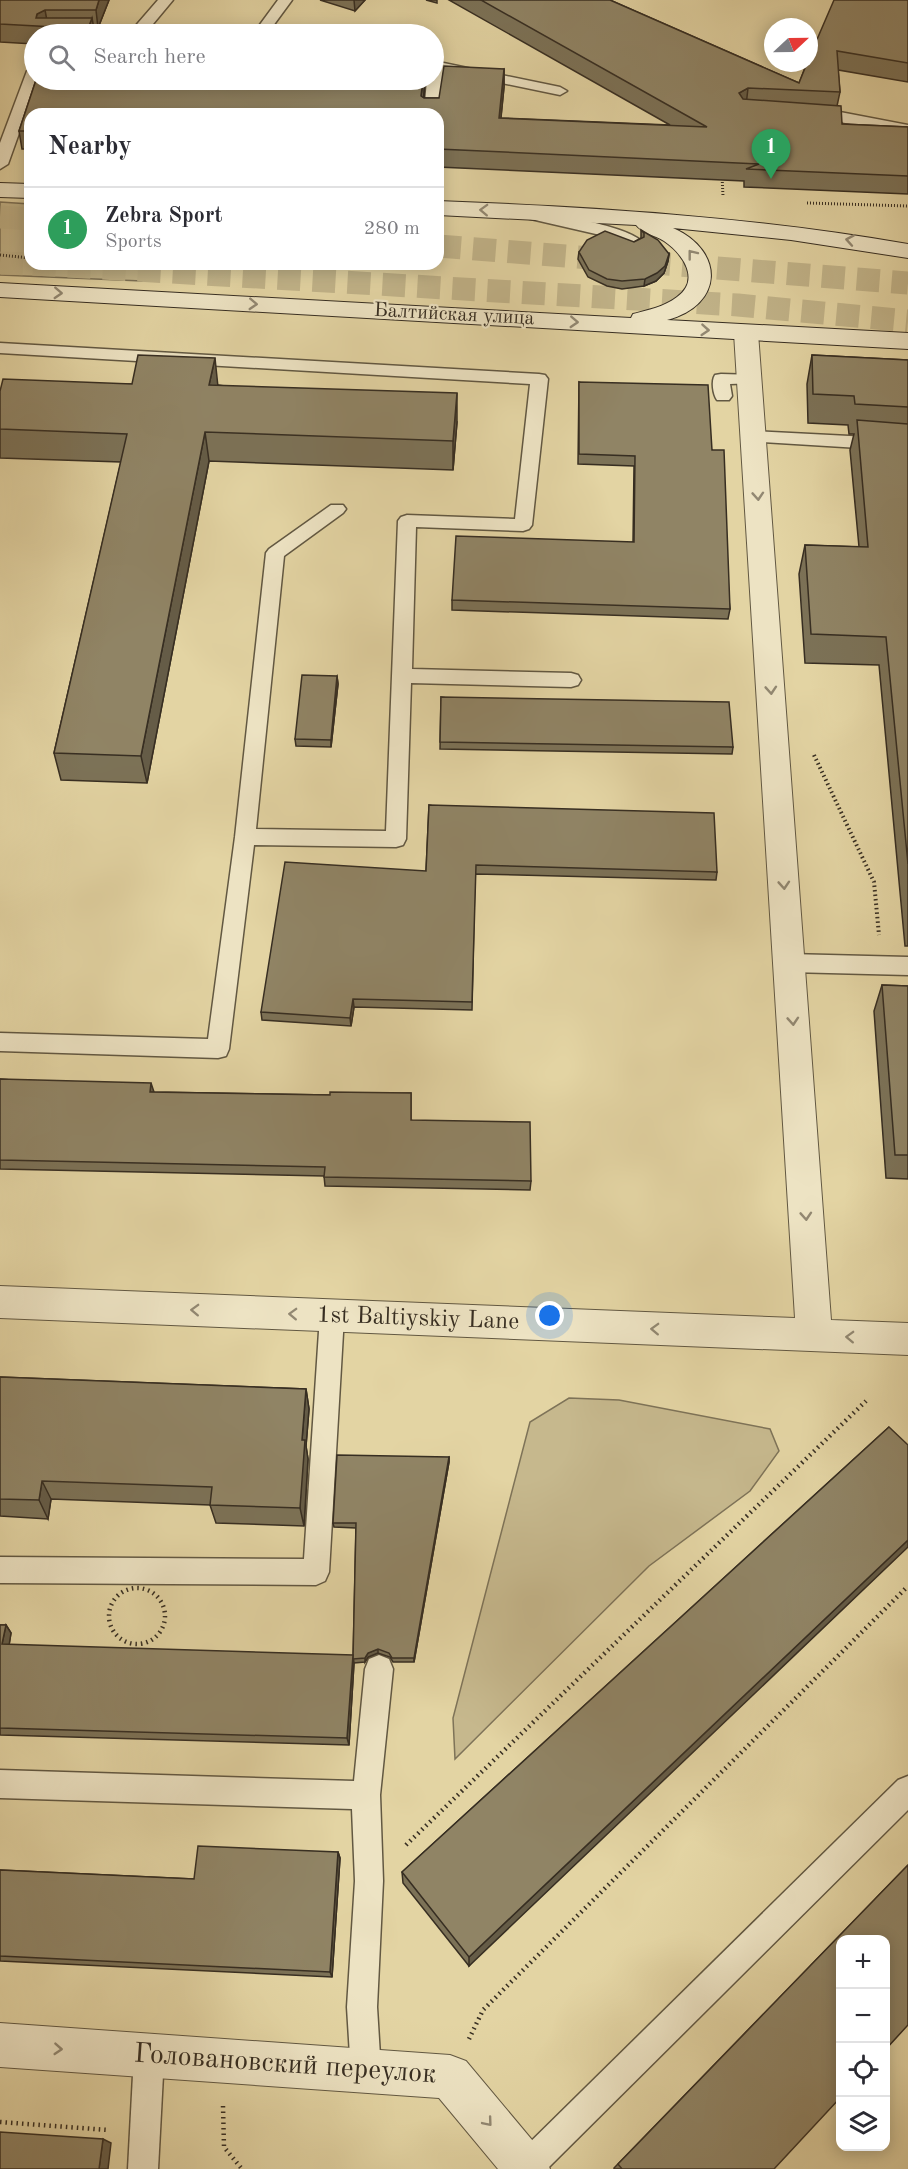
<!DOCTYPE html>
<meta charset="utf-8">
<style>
body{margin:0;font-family:"Old Standard TT",serif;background:#f2f2f3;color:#2b2b33}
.controls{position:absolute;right:18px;bottom:18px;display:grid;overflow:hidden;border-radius:12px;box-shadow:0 3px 15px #0003}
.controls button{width:54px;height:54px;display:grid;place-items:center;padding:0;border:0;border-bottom:2px solid #e1e1e2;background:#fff;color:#2b2b33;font:30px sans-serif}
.compass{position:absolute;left:764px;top:18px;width:54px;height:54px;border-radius:50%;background:#fff;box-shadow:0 3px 15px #0003;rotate:68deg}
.you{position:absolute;left:550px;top:1316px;width:21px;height:21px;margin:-15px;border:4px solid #fff;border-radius:50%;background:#1a73e8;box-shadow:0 0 0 9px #1a73e833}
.badge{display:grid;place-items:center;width:39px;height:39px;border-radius:50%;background:#db2777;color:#fff;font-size:20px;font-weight:700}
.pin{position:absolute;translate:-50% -50px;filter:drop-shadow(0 2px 3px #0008)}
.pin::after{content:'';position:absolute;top:32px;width:21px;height:18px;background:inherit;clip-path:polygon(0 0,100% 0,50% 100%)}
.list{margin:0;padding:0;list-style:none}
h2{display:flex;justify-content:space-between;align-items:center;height:78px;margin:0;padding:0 24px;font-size:26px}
h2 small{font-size:20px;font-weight:400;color:#7c7c81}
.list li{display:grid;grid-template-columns:39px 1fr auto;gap:18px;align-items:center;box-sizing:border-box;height:84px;padding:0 24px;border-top:2px solid #e1e1e2}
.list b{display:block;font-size:22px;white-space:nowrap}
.list p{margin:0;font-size:20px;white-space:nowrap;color:#7c7c81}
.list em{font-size:20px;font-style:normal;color:#7c7c81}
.icon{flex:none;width:33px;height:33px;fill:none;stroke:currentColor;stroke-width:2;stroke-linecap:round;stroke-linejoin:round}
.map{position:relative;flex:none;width:908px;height:2169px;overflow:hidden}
.search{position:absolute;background:#fff;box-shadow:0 3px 15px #0003;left:24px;top:24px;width:420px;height:66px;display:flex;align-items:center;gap:15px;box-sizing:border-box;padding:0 21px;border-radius:33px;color:#7c7c81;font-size:22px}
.panel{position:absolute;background:#fff;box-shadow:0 3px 15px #0003;left:24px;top:108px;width:420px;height:162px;border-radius:18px}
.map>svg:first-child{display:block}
</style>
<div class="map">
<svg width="908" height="2169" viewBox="0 0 908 2169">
<rect width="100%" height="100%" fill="#e3d4a3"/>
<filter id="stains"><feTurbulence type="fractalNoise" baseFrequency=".00333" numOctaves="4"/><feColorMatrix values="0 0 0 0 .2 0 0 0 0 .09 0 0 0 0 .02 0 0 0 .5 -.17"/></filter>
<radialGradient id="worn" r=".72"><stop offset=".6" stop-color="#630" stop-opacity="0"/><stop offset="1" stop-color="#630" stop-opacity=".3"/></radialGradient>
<g fill="#c6b88d" stroke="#7e7358" stroke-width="1.5">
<polygon points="0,202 30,204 30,264 147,264 142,281 0,275"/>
<polygon points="569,1398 619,1400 770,1429 779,1451 750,1491 649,1566 455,1759 453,1718 530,1422"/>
</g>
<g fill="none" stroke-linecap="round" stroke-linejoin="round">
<g stroke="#c1b389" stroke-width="23" stroke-dasharray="23 12" stroke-linecap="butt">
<polyline points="0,217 30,219"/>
<polyline points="438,246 908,283"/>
<polyline points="0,263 30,264"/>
<polyline points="33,264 738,305 908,321"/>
</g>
<defs>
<g id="lane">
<polygon points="158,0 173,0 148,30 256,30 278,0 292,0 270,30 275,34 41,34 48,30 132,30"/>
<polygon points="434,61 560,87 567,91 560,95 443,71 438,114 424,114 427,80 434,80"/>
<polygon points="34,67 34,80 38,80 8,164 0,169 0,143 27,71"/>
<polygon points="812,111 840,112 908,125 908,135 840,122 807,118 805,115 807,112"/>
<path d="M528 209C551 214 629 226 642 242L634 247 609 237 522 217 520 214Z"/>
<polygon points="0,343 539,374 545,375 548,379 532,525 529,529 523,531 416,527 412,669 571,673 578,675 581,680 578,685 571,687 411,683 406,839 403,845 396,847 254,845 229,1049 226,1056 218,1058 0,1051 0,1033 208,1039 235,837 266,553 269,549 331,505 343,505 346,509 343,513 284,556 256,829 386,831 398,521 401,517 407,515 515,519 530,384 0,353"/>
<path d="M721 374 756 375 759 379 756 383 730 384 732 396 729 400H717C713 394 711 381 715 375Z"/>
<polygon points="754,431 908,439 908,451 748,441 745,437 748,433"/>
<polygon points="789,954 908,957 908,975 789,972 781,969 778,963 781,957"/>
<polygon points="332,1305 341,1308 344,1316 329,1572 325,1581 316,1585 0,1583 0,1557 304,1559 320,1316 323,1308"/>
<polygon points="379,1655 389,1659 393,1669 380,1795 383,1881 377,2007 381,2072 377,2083 366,2087 355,2083 351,2072 347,2007 355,1881 352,1809 0,1798 0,1770 354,1781 365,1669 369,1659"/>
<polygon points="908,1776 908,1810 547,2169 511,2169 515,2157 898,1780"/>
<polygon points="149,2041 160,2045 164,2056 158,2169 128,2169 134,2056 138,2045"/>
</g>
<g id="street">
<polygon points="746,325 755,328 758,333 831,1320 908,1323 908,1355 0,1318 0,1286 795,1318 734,333 737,328"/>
<polygon points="0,2023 450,2055 466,2061 543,2153 550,2169 498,2169 439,2098 0,2067"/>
</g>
<g id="secondary">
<polygon points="0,183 30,184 30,198 0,197"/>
<path d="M438 201C596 207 752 217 908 244V258L791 240 673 228C725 251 724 305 667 320L908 333V349L0 297V283L631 318 633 314C648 310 664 307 677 297 701 280 683 254 664 241 655 235 643 234 636 225L438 215Z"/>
</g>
</defs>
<use href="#lane" stroke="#625842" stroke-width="3"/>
<use href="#street" stroke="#625842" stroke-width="2"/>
<use href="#secondary" stroke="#372e22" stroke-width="2"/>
<g stroke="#372e22" stroke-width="3" stroke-dasharray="1 2" stroke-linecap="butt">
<polyline points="722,176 723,196"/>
<polyline points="807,203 908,206"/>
<polyline points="0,255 30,258"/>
</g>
<polyline stroke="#372e22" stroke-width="4" stroke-dasharray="1.5 3" stroke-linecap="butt" points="814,755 874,882 879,935"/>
<g stroke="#372e22" stroke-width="4.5" stroke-dasharray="1.5 4" stroke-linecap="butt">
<circle cx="137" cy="1616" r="28"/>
<polyline points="406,1845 866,1401"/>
<polyline points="469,2039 483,2010 908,1586"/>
<polyline points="223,2106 224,2147 242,2169"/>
<polyline points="0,2122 108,2130"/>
</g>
<use href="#lane" fill="#ede3c3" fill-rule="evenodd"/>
<use href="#street" fill="#ede3c3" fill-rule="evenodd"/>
<use href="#secondary" fill="#ede3c3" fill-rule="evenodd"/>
</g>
<g fill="#7c7257" stroke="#372e22" stroke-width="1.5">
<polygon points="0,0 109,0 98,28 94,28 95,34 34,34 34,44 0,42"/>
<polygon points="320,0 365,0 355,11"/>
<polygon points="426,0 437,0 437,3"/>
<polygon points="449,0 610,0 799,83 807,63 908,0 908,82 838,70 840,92 837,106 842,124 908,127 908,194 744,187 744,181 438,167 438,114 30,114 30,149 22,149 19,131 36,80 425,80 424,98 439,98 504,69 504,87 501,118 670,125"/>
<polygon points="641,230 669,254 668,261 664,273 656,281 644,286 622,289 607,286 588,277 578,259 579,252 634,242 641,238"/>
<polygon points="812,355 908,360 908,946 905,946 879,665 805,663 799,574 805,545 859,547 850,450 854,434 849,434 848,425 808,423 807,384"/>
<polygon points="579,382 712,450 730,609 728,619 452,610 452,600 633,542 634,466 578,464"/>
<polygon points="132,384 218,385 457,422 453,470 209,461 147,783 61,780 54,753 121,462 0,458 0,391"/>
<polygon points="337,676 338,684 331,747 296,746 295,739"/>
<polygon points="441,697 733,747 732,754 440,749"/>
<polygon points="429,805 717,872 716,880 475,874 472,1010 354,1007 351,1026 262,1020 261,1012 426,871"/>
<polygon points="882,985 908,986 908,1179 886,1178 874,1011"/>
<polygon points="0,1079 154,1092 330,1095 411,1093 411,1120 531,1181 530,1190 325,1186 324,1176 0,1169"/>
<polygon points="0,1377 306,1389 309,1409 306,1446 308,1459 304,1526 216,1523 210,1505 51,1499 48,1519 0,1516"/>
<polygon points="889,1427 469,1966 403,1883 402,1872"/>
<polygon points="449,1457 449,1462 414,1662 393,1662 390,1657 378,1653 368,1657 365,1662 354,1663 349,1745 0,1735 0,1625 6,1625 11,1633 9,1645 353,1659 356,1528 334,1527 333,1523"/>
<polygon points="338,1852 340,1858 332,1977 0,1961 0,1870 194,1879"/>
<polygon points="908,1865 774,2169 614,2169 614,2168"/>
</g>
<g fill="#655c47" stroke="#372e22" stroke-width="1.5">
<polygon points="99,0 109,0 98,28 96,10"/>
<polygon points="354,0 365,0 355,11"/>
<polygon points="45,10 48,26 36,18 37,14"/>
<polygon points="92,18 95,34 86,34"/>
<polygon points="504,69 504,87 499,136 499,118"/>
<polygon points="423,80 425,80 422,114 421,96"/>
<polygon points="748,88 746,106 739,93"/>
<polygon points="669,254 668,261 664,273 656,281 644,286 645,279"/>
<polygon points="215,358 218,387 209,385"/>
<polygon points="457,393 457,422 453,470 453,441"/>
<polygon points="205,432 209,461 147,783 141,756"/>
<polygon points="337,676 338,684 331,747 331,740"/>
<polygon points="353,999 354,1007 351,1026 350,1018"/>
<polygon points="151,1083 154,1092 150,1092"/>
<polygon points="306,1389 309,1409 306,1446 308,1459 304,1526 300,1508 302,1440"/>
<polygon points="449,1457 449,1462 414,1662 414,1658"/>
<polygon points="42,1481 51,1499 48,1519 39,1500"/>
<polygon points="908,1540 908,1547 469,1966 469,1957"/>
<polygon points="6,1625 11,1633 8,1652 2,1644"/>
<polygon points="378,1649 378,1653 368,1657 365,1662 365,1658 368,1653"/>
<polygon points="353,1655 354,1663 349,1745 347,1738"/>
<polygon points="338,1852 340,1858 332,1977 330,1972"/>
<polygon points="103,2139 111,2143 108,2169 99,2169"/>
</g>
<g fill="#908465" stroke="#372e22" stroke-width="1.5">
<polygon points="0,0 99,0 96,10 45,10 37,14 36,18 92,18 86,34 51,34 54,27 0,24"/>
<polygon points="481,0 610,0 799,83 807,63 809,63 809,58 834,0 908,0 908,63 837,51 840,92 748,88 739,93 743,99 841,106 842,124 908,127 908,176 746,169 759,164 438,149 438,114 30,114 30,131 19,131 36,80 423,80 421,96 424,98 439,98 444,66 504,69 499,118 707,127"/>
<polygon points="641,230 658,240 669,254 665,266 657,273 645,279 622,281 607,279 589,270 579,252 587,240 605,231 634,242 644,237 644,233"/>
<polygon points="138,355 215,358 209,385 457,393 453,441 205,432 141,756 54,753 127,434 0,429 0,391 3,379 132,384"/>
<polygon points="812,355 908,360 908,407 855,404 854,396 813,394"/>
<polygon points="579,382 708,385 712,450 724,450 730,609 452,600 456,536 634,542 635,456 579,454"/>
<polygon points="857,420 908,424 908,864 886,637 811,634 805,545 868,547"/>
<polygon points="302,675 337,676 331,740 295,739"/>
<polygon points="441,697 729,702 733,747 440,742"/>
<polygon points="429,805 714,813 717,872 476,865 472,1002 353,999 350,1018 261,1012 285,862 426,871"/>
<polygon points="882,985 908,986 908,1155 895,1155"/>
<polygon points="0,1079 151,1083 150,1092 330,1095 330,1092 411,1093 411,1120 530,1122 531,1181 324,1177 325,1167 0,1160"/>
<polygon points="0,1377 306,1389 302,1440 305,1440 300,1508 210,1505 212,1487 42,1481 39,1500 0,1499"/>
<polygon points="889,1427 908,1445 908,1540 469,1957 402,1872"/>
<polygon points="337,1455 449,1457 414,1658 392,1658 389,1653 378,1649 368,1653 365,1658 353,1659 356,1523 333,1523"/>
<polygon points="0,1625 6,1625 2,1644 353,1655 347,1738 0,1728"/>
<polygon points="198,1846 338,1852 330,1972 0,1956 0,1870 194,1879"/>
<polygon points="908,1865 908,2025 885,2050 885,1940 840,1940 840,2098 774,2169 622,2169 618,2164"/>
<polygon points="0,2132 103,2139 99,2169 0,2169"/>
</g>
<defs><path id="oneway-chevron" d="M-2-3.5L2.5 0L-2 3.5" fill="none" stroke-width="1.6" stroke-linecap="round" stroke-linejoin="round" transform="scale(1.5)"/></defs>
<g stroke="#928872">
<use href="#oneway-chevron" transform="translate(484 210) rotate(-178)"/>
<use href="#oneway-chevron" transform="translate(850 240) rotate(-170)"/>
<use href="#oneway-chevron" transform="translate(692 254) rotate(-128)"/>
<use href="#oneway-chevron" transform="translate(58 293) rotate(3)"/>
<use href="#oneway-chevron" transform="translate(253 304) rotate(3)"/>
<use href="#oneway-chevron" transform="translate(574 322) rotate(3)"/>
<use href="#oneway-chevron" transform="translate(705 330) rotate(4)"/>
<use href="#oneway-chevron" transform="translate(758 496) rotate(86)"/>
<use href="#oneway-chevron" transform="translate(771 690) rotate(86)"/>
<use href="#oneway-chevron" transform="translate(784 885) rotate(86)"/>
<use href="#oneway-chevron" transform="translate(793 1021) rotate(86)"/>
<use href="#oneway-chevron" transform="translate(806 1216) rotate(86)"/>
<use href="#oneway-chevron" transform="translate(195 1310) rotate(-178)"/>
<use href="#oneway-chevron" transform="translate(293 1314) rotate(-178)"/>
<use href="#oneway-chevron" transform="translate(655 1329) rotate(-178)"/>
<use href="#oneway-chevron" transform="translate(850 1337) rotate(-178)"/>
<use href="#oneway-chevron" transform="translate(58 2049) rotate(4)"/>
<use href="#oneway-chevron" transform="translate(488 2122) rotate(50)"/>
</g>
<g text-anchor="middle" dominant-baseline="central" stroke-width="4.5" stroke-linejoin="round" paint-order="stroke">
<g font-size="20" fill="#372e22" stroke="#ede3c3">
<text transform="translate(454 315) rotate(3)">Балтийская улица</text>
</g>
<g font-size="24" fill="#372e22" stroke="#ede3c3">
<text transform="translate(418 1319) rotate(2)">1st Baltiyskiy Lane</text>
</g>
<g font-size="28" fill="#372e22" stroke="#ede3c3">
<text transform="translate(285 2065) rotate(4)">Головановский переулок</text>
</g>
</g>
<rect width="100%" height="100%" filter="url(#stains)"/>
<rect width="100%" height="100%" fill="url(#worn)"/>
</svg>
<div class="controls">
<button>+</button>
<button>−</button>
<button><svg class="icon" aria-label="locate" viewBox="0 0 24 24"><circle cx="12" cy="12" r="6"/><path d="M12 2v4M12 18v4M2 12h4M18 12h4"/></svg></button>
<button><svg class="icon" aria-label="layers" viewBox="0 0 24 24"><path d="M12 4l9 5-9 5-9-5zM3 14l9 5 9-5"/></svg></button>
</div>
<svg class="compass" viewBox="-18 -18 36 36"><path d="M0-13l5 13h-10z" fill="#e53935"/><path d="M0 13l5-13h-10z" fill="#7c7c81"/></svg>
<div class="you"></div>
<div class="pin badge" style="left:771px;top:179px;background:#2e9e5b">1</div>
<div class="search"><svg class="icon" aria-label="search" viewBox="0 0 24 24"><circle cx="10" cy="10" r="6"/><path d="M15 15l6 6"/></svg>Search here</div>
<section class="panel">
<h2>Nearby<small></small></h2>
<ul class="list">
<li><span class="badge" style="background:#2e9e5b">1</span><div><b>Zebra Sport</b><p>Sports</p></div><em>280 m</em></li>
</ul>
</section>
</div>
